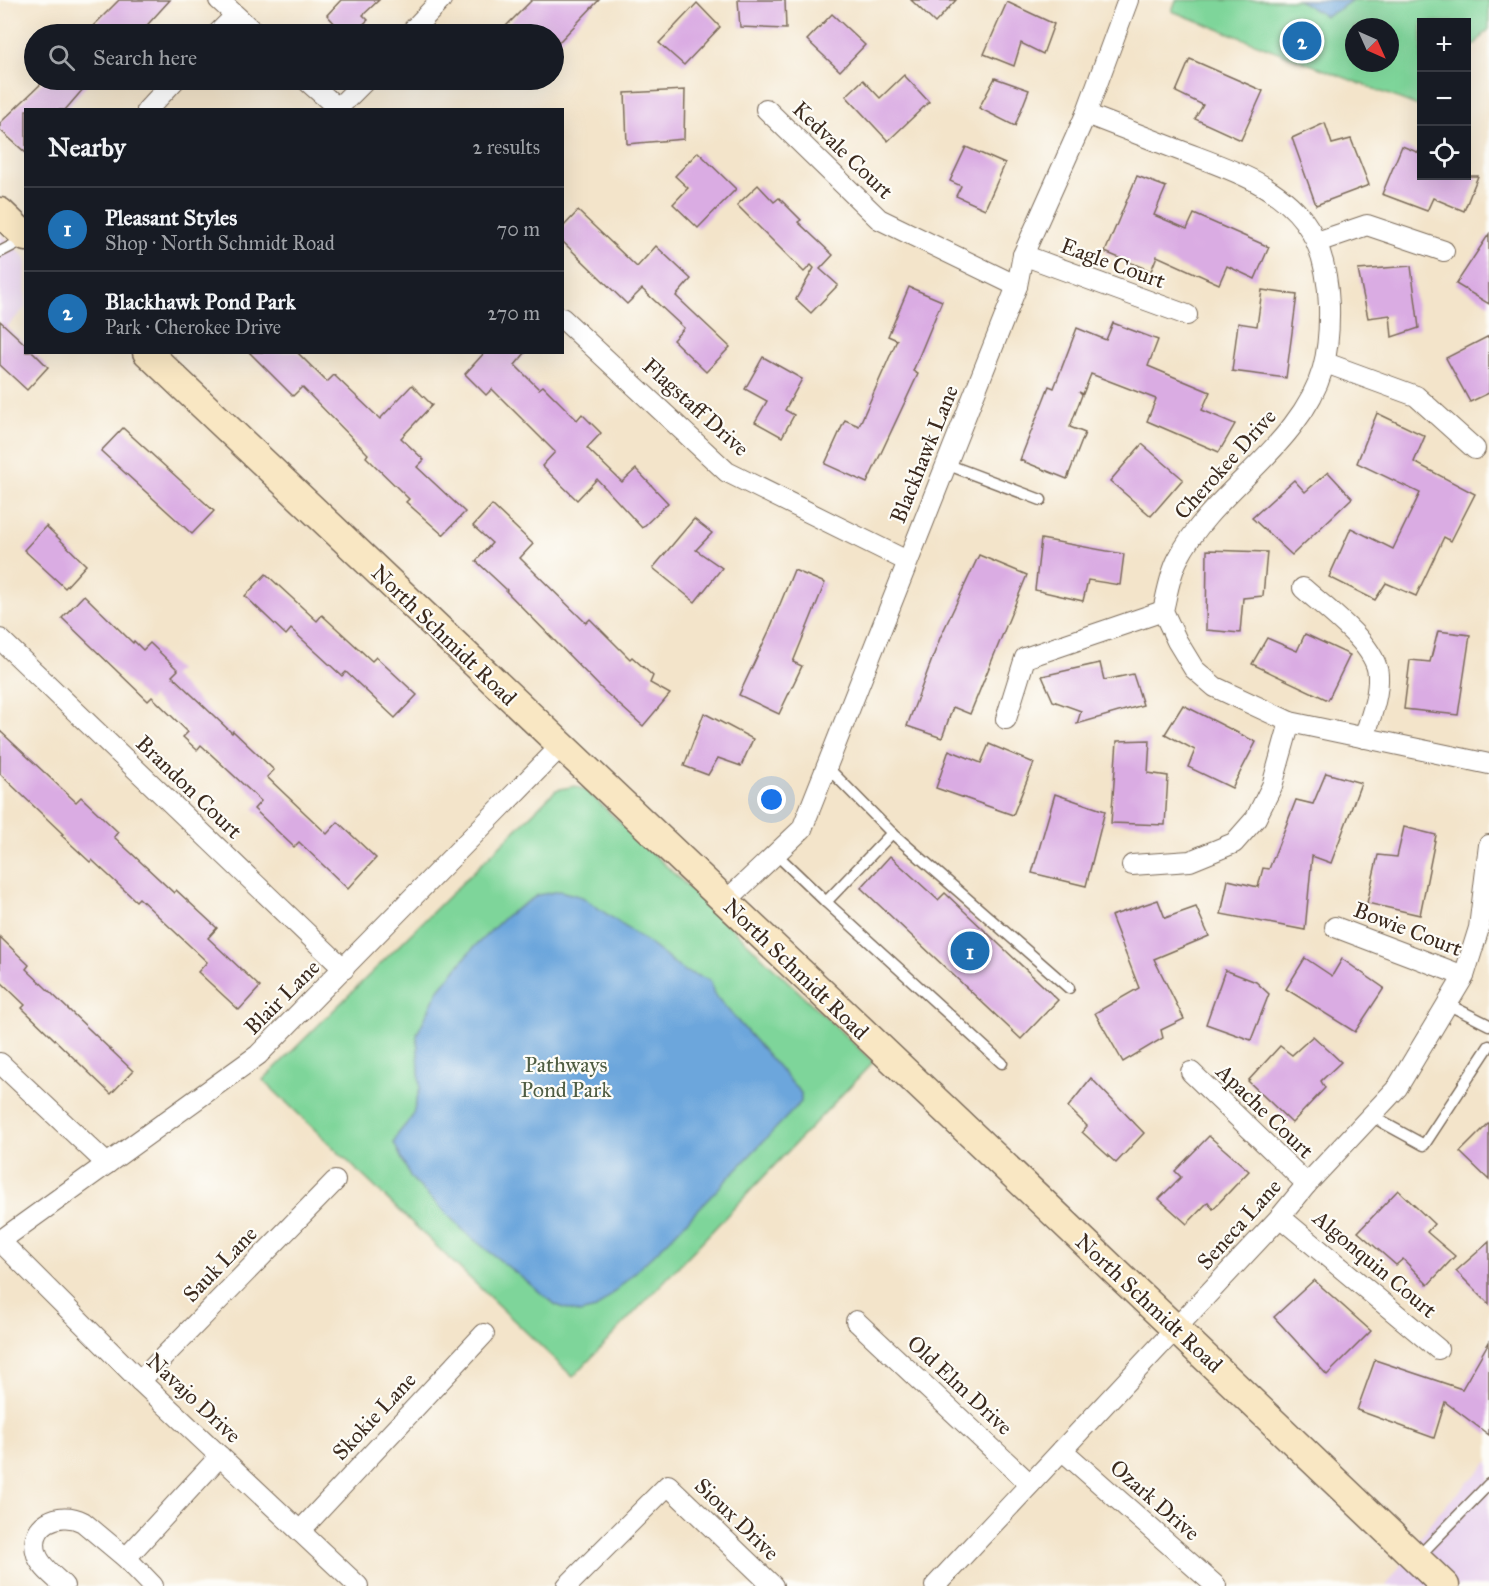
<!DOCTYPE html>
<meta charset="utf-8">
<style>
body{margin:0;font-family:"IM FELL Great Primer",serif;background:#20242c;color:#f1f3f6}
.controls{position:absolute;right:18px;top:18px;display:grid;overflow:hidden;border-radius:0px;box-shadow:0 6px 24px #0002}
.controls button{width:54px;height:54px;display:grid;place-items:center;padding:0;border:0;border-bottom:2px solid #363941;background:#171b24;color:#f1f3f6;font:30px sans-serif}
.compass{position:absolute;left:1345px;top:18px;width:54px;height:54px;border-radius:50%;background:#171b24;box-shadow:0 6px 24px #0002;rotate:135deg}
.you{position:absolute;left:772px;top:800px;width:21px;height:21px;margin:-15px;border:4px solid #fff;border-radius:50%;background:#1a73e8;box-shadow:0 0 0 9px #1a73e833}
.badge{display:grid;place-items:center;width:39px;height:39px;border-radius:50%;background:#1f6fb2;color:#fff;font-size:20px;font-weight:700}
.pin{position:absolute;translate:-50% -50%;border:3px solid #fff;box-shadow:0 2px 6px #0006}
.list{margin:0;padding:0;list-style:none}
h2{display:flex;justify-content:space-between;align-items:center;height:78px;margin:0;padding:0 24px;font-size:26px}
h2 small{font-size:20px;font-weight:400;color:#9ea1a6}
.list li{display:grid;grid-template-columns:39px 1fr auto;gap:18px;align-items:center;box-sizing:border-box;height:84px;padding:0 24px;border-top:2px solid #363941}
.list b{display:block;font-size:22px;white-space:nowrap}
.list p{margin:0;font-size:20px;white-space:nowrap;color:#9ea1a6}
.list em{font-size:20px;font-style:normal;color:#9ea1a6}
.icon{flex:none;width:33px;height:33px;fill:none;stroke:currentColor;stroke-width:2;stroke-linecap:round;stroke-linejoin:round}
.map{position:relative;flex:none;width:1489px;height:1586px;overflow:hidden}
.search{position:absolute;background:#171b24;box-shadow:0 6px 24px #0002;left:24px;top:24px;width:540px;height:66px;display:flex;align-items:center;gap:15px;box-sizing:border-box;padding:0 21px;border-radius:33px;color:#9ea1a6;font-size:22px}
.panel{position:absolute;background:#171b24;box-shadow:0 6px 24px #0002;left:24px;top:108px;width:540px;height:246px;border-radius:0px}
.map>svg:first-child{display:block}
</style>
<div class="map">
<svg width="1489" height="1586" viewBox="0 0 1489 1586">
<rect width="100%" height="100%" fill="#fdfcf7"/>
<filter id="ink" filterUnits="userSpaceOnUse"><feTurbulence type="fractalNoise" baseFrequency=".0167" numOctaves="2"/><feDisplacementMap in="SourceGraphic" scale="12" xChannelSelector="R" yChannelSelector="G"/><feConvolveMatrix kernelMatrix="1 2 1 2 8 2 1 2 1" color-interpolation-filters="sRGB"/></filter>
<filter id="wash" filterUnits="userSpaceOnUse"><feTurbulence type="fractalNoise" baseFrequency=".008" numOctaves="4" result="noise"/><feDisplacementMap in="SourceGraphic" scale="24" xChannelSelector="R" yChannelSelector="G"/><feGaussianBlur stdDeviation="1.35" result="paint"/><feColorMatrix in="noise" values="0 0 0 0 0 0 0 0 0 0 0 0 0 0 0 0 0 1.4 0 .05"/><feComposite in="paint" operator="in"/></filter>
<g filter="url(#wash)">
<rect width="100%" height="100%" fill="#f3e4ca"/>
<g fill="#e8d2ee">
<polygon points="0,234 26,258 25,308 0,334"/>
<polygon points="1489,1461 1489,1586 1386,1586 1438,1513"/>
</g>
<g fill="#7ed59a" stroke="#5c805c" stroke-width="1.5" fill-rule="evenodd">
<path d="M1176 0H1489V29L1467 53 1466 22H1422V103L1418 106 1172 11ZM1354 27H1390V63H1354Z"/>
<polygon points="575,786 587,791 873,1062 573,1377 263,1080 556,790"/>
</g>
<g fill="#6ca6dc" stroke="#54687d" stroke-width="1.5">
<polygon points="1298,0 1352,0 1336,11 1325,16"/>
<polygon points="560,891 582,897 647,942 684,971 710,980 714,994 801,1093 801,1102 667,1242 596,1309 579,1313 556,1305 467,1234 411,1178 394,1143 398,1134 412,1117 420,1088 417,1034 438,991 474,947 507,915 538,895"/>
</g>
<g id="blocks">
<g fill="#daace3">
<polygon points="119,0 170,0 139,34 85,34"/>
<polygon points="341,0 379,0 363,15 368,20 352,34 344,34 327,15"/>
<polygon points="532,0 599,0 559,42 554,34 498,34"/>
<polygon points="738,0 785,0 786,29 740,27"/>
<polygon points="911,0 956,0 935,23"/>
<polygon points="1007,2 1054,24 1043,54 1021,43 1014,66 984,54"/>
<polygon points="697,3 720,27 684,65 659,43"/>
<polygon points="832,14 865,45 840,71 807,40"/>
<polygon points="1190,59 1263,91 1241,140 1195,119 1203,105 1176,92"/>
<polygon points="904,75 929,102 888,141 846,96 863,80 880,98"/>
<polygon points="995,78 1029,90 1015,126 979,108"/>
<polygon points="45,80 91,80 65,110 26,110 26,153 0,130 0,123"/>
<polygon points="685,90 684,139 627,144 625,93"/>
<polygon points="1325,123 1332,144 1351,139 1369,185 1316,205 1292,138"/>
<polygon points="1402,146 1422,154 1422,176 1478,176 1464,211 1433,198 1427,211 1382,194"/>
<polygon points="966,147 1005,164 985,209 956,196 961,186 950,181"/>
<polygon points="698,152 736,189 698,228 673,204 688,188 675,176"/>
<polygon points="1137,176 1166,187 1154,215 1187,229 1194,214 1269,247 1255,279 1227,266 1219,284 1157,256 1151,271 1105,252"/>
<polygon points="758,185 774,202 779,198 801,220 798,222 833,255 820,269 838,285 811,313 796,299 814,268 811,265 804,272 737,205"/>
<polygon points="578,211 637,267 656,246 691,279 676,296 730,347 706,372 673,340 684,328 642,289 627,304 562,241 562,228"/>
<polygon points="1489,234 1489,304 1456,284"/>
<polygon points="1411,266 1419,328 1392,337 1390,315 1368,318 1358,270"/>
<polygon points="909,287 942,301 913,371 918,374 867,483 825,464 845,420 859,426 897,340 888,336"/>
<polygon points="1262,290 1297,295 1286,378 1232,371 1238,323 1257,326"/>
<polygon points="0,321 26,345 26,352 33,352 48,367 27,390 0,365"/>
<polygon points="1113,323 1158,340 1148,366 1210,392 1202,410 1235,424 1219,452 1147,421 1156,399 1091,374 1083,394 1079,392 1082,395 1070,427 1085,433 1067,479 1020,460 1049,386 1054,388 1077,328 1106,340"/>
<polygon points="1489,336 1489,393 1470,402 1446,358"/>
<polygon points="249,352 297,352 327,382 334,375 380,419 412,385 432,405 401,438 424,460 417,467 465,512 443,535 406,502 409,499 366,457 368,454 302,387 293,396"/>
<polygon points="485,352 526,352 515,365 539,389 543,386 577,420 582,414 601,433 587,448 622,482 636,469 668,503 642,528 597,479 577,500 542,466 555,452 492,389 486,395 465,374"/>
<polygon points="763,357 802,379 785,410 794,415 782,437 755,422 767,401 745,389"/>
<polygon points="1377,413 1425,436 1414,462 1475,494 1451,541 1444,537 1416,596 1386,583 1375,600 1329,577 1351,528 1393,549 1420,493 1357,463"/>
<polygon points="123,428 214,511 192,534 101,451"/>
<polygon points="1142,444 1183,479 1151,516 1110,481"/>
<polygon points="1328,472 1352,498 1292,555 1252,518 1294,480 1305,492"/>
<polygon points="492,505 533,544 520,558 586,623 590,619 630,659 632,657 653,676 650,683 670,694 643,726 603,690 506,591 507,590 476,561 492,543 473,526"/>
<polygon points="694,519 712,533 696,550 722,568 695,602 653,568"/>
<polygon points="46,526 86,565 65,588 24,550"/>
<polygon points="1041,539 1124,554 1120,585 1088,580 1083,601 1035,590"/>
<polygon points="1207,550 1267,552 1263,596 1243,598 1240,633 1206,630"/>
<polygon points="979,555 1027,575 970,714 953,707 942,738 907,726 940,638"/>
<polygon points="794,570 825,583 793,662 802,666 779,714 739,695 769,631"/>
<polygon points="266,574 317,621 322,615 372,661 376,657 417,695 395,718 346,672 342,676 291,629 286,635 245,596"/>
<polygon points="84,595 133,643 134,641 143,650 150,643 178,670 172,676 232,733 233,731 274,770 267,777 327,834 338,822 376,858 348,889 299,842 294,847 254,809 261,801 201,745 197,750 183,737 188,732 152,697 148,701 62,618"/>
<polygon points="1438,631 1470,635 1458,715 1404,709 1410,660 1430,662"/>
<polygon points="1305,634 1350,655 1328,700 1252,664 1267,638 1297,651"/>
<polygon points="1100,663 1104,680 1133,674 1143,705 1077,724 1081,711 1053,701 1042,676"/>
<polygon points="1183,705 1256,742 1232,788 1188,767 1195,750 1165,734"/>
<polygon points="704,713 753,739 741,766 718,758 708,775 684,766"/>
<polygon points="0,731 76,802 81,797 118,832 114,837 174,893 176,890 217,928 208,938 260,987 239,1010 198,972 207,962 139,898 136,901 92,860 90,862 61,835 63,834 0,774"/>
<polygon points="1150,740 1148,773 1168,776 1165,825 1111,823 1117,741"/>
<polygon points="989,744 1034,763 1013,815 936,788 949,750 981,763"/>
<polygon points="1326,773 1361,783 1331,863 1312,856 1305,930 1221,914 1228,880 1258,887 1263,868 1269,869 1296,800 1313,804"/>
<polygon points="1055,794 1105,811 1086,886 1032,873"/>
<polygon points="1404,827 1436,835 1420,915 1367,903 1378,855 1397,857"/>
<polygon points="890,856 938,900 945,893 1058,1000 1021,1039 861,888"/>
<polygon points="1158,900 1165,918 1196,907 1209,936 1154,959 1184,1019 1161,1030 1163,1038 1123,1062 1095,1013 1139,988 1111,916"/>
<polygon points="0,937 29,965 26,969 133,1071 111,1094 22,1008 25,1005 0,981"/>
<polygon points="1305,958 1332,976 1342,959 1384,988 1355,1032 1286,989"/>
<polygon points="1225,970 1256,982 1269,994 1251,1040 1206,1024"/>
<polygon points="1313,1036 1341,1062 1321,1081 1325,1088 1292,1123 1248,1081 1280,1046 1292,1055"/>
<polygon points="1091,1078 1144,1133 1116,1163 1082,1132 1087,1126 1068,1107"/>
<polygon points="1489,1123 1489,1180 1460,1152"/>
<polygon points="1209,1136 1249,1171 1213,1209 1208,1202 1187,1224 1159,1199 1181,1177 1175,1171"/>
<polygon points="1398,1190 1434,1224 1427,1232 1455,1256 1428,1285 1403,1259 1396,1265 1358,1232"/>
<polygon points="1489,1242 1489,1304 1456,1271"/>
<polygon points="1314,1280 1371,1331 1327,1375 1274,1317"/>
<polygon points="1489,1342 1489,1435 1445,1402 1434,1438 1357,1410 1375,1360 1462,1389"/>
</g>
</g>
</g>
<g filter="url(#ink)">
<use href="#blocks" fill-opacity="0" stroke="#7b6b5a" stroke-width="1.5"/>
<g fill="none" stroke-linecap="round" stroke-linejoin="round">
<defs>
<g id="lane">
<polyline points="0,252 25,239"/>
<polyline points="946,464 1041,500"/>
<polyline points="892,833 1069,988"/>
<polyline points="776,854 826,902 892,833 827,767"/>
<polyline points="826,902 1002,1063"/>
<polyline points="1447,1004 1489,1025"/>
<polyline points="1371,1116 1424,1145 1489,1046"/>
<polyline points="1418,1557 1489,1484"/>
</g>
<g id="street">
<polyline points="219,0 256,34"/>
<polyline points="217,34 235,16"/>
<polyline points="409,34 441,0"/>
<polyline points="306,80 340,110"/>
<polyline points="338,108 366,80"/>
<polyline points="766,109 879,219 1017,286"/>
<polyline points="147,110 175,80"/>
<path d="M1086 114C1117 126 1148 138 1179 150 1223 167 1275 182 1304 221 1322 245 1328 277 1329 306 1330 355 1323 386 1293 425 1258 472 1205 506 1178 559 1170 574 1167 594 1163 611L1177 641 1194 669 1215 687 1290 722 1489 764"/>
<polyline points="1317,242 1367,225 1444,251"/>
<polyline points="1023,255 1187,315"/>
<polyline points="562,318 727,472 907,561"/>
<polyline points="1326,363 1416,396 1475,449"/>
<path d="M1303 588C1325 608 1377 645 1378 675 1379 697 1370 718 1364 738"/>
<polyline points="0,639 344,969"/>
<polyline points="1006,719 1025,658 1163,611"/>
<polyline points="1132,865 1190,861 1234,843 1256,818 1272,786 1290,722"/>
<polyline points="726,901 802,829 1017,286 1023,255 1086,114 1128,0"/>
<polyline points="1335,927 1464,976"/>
<polyline points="0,1063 107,1164"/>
<polyline points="1191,1072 1307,1184"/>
<polyline points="1280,1217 1438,1349"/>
<polyline points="0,1241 258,1055 561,746"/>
<polyline points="0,1241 140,1381 358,1586"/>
<polyline points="856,1321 1030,1484"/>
<polyline points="140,1381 335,1181"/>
<polyline points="1062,1450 1216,1586"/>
<polyline points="300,1531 484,1334"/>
<polyline points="126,1558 220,1456"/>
<path d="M64 1586C55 1577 41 1567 37 1555 27 1525 59 1509 83 1522L126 1558 153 1586"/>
<polyline points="567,1586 668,1485 773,1586"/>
<polyline points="935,1586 1280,1217 1307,1184 1397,1088 1464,976 1479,928 1489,845"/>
</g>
<g id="secondary">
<polyline points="0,212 26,237"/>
<path d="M147 352C580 764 1014 1173 1445 1586"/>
</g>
</defs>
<use href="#lane" stroke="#7b6b5a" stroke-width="13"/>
<use href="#street" stroke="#7b6b5a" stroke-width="22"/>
<use href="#secondary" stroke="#7b6b5a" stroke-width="31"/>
<use href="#lane" stroke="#fff" stroke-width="10"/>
<use href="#street" stroke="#fff" stroke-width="20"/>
<use href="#secondary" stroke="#f9e7c3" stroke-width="28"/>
</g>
</g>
<g text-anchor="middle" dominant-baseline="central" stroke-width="4.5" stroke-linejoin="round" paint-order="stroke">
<g font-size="22" fill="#3b2a1e" stroke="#fdfcf7">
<text transform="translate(843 150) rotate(44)">Kedvale Court</text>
<text transform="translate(1113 263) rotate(20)">Eagle Court</text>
<text transform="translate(696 407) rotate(42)">Flagstaff Drive</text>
<text transform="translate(924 454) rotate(-68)">Blackhawk Lane</text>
<text transform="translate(1225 464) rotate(-48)">Cherokee Drive</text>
<text transform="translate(444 635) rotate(44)">North Schmidt Road</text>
<text transform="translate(189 787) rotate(44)">Brandon Court</text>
<text transform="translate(1408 929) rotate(21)">Bowie Court</text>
<text transform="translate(796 969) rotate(44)">North Schmidt Road</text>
<text transform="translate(282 997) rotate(-45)">Blair Lane</text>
<text transform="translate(1265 1111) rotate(44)">Apache Court</text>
<text transform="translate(1239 1224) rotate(-48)">Seneca Lane</text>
<text transform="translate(220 1264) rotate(-46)">Sauk Lane</text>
<text transform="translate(1375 1264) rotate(40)">Algonquin Court</text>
<text transform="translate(1149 1303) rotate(43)">North Schmidt Road</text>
<text transform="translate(960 1385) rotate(43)">Old Elm Drive</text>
<text transform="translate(194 1398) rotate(43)">Navajo Drive</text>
<text transform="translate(374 1416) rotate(-47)">Skokie Lane</text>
<text transform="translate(1155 1500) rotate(41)">Ozark Drive</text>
<text transform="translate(737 1519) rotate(44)">Sioux Drive</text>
</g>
<g font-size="22" fill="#4f5d43" stroke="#fdfcf7">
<text x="566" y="1064">Pathways<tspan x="566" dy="25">Pond Park</tspan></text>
</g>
</g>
</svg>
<div class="controls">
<button>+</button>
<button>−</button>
<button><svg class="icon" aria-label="locate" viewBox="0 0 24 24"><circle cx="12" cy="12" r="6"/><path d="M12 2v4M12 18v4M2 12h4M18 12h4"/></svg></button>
</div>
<svg class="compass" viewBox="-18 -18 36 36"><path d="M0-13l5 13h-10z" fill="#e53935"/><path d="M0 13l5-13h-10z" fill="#9ea1a6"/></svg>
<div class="you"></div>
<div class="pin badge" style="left:970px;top:951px">1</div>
<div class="pin badge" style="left:1302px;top:41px">2</div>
<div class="search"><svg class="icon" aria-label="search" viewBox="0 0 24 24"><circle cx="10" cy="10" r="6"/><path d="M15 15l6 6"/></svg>Search here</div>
<section class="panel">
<h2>Nearby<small>2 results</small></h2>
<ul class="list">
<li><span class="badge">1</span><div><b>Pleasant Styles</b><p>Shop · North Schmidt Road</p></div><em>70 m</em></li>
<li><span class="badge">2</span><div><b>Blackhawk Pond Park</b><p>Park · Cherokee Drive</p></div><em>270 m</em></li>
</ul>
</section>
</div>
